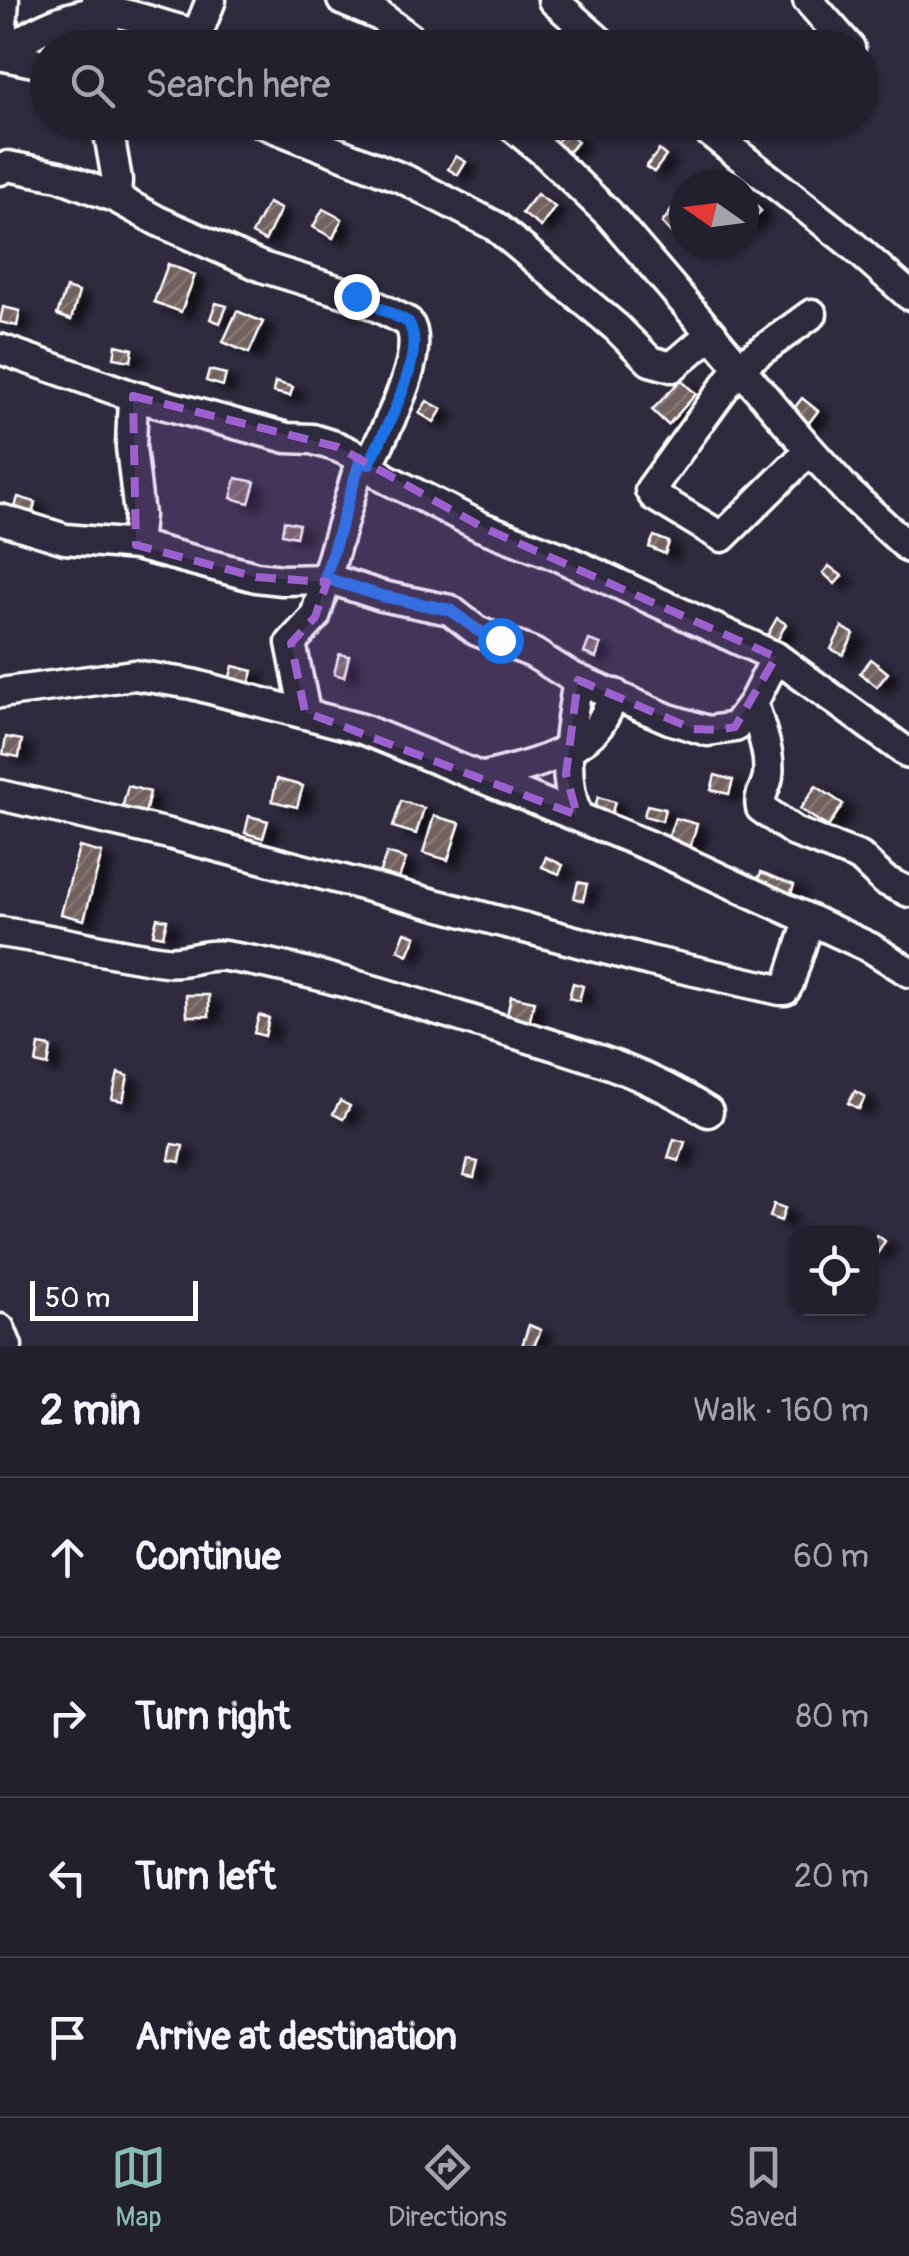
<!DOCTYPE html>
<meta charset="utf-8">
<style>
body{margin:0;font-family:Pangolin,sans-serif;background:#2b2836;color:#f1f3f6}
.controls{position:absolute;right:30px;bottom:30px;display:grid;overflow:hidden;border-radius:20px;box-shadow:0 2px 8px #0004}
.controls button{width:90px;height:90px;display:grid;place-items:center;padding:0;border:0;border-bottom:2px solid #403e4a;background:#23202e;color:#f1f3f6;font:50px sans-serif}
.compass{position:absolute;left:669px;top:170px;width:90px;height:90px;border-radius:50%;background:#23202e;box-shadow:0 2px 8px #0004;rotate:284deg}
.scale{position:absolute;left:30px;bottom:25px;width:168px;box-sizing:border-box;padding-left:10px;border:5px solid #fff;border-top:0;font-size:28px;line-height:35px;white-space:nowrap;color:#fff;-webkit-text-stroke:8px #2f2a3d;paint-order:stroke}
.stop{position:absolute;width:30px;height:30px;margin:-22px;border:8px solid #1a73e8;border-radius:50%;background:#fff}
.stop.end{background:#1a73e8;border-color:#fff;box-shadow:0 2px 10px #0008}
.list{margin:0;padding:0;list-style:none}
h2{display:flex;justify-content:space-between;align-items:center;height:130px;margin:0;padding:0 40px;font-size:42px}
h2 small{font-size:32px;font-weight:400;color:#a3a3aa}
.list li{display:grid;grid-template-columns:65px 1fr auto;gap:30px;align-items:center;box-sizing:border-box;height:160px;padding:0 40px;border-top:2px solid #403e4a}
.list b{display:block;font-size:38px;white-space:nowrap}
.list em{font-size:32px;font-style:normal;color:#a3a3aa}
.icon{flex:none;width:55px;height:55px;fill:none;stroke:currentColor;stroke-width:2;stroke-linecap:round;stroke-linejoin:round}
.map{position:relative;flex:none;width:909px;height:1346px;overflow:hidden}
.search{position:absolute;background:#23202e;box-shadow:0 2px 8px #0004;left:30px;right:30px;top:30px;height:110px;display:flex;align-items:center;gap:25px;box-sizing:border-box;padding:0 35px;border-radius:55px;color:#a3a3aa;font-size:38px}
.sheet{height:770px;background:#23202e}
nav{display:flex;justify-content:space-around;align-items:center;box-sizing:border-box;height:140px;border-top:2px solid #403e4a;background:#23202e;font-size:28px;color:#a3a3aa}
nav a{display:grid;justify-items:center;gap:5px}
nav .on{color:#8bbbb9}
.map>svg:first-child{display:block}
</style>
<div class="map">
<svg width="909" height="1346" viewBox="0 0 909 1346">
<defs>
<pattern id="building-hatch" width="6" height="6" patternUnits="userSpaceOnUse" patternTransform="scale(2.5)"><rect width="6" height="6" fill="#72625f"/><path d="M-1 1l2-2M0 6l6-6M5 7l2-2" fill="none" stroke="#877a77"/></pattern>
<filter id="shadow"><feDropShadow dx="11" dy="6" stdDeviation="5" flood-color="#0009"/></filter>
</defs>
<rect width="100%" height="100%" fill="#2f2a3d"/>
<filter id="ink" filterUnits="userSpaceOnUse"><feTurbulence type="fractalNoise" baseFrequency=".01" numOctaves="2"/><feDisplacementMap in="SourceGraphic" scale="20" xChannelSelector="R" yChannelSelector="G"/><feConvolveMatrix kernelMatrix="1 2 1 2 8 2 1 2 1" color-interpolation-filters="sRGB"/></filter>
<g filter="url(#ink)">
<g fill="url(#building-hatch)" stroke="#fff" stroke-width="2.5" filter="url(#shadow)">
<polygon points="568,130 578,142 566,154 555,144"/>
<polygon points="659,150 666,156 654,172 646,167"/>
<polygon points="456,156 466,162 458,175 448,169"/>
<polygon points="537,194 555,207 541,227 522,213"/>
<polygon points="746,194 761,211 744,228 744,197"/>
<polygon points="268,203 281,209 265,241 252,234"/>
<polygon points="673,208 684,217 684,232 677,239 662,223"/>
<polygon points="323,209 342,219 333,238 313,227"/>
<polygon points="168,264 195,275 181,312 154,302"/>
<polygon points="66,288 79,292 71,320 57,315"/>
<polygon points="216,303 227,306 220,323 210,319"/>
<polygon points="3,307 20,311 17,326 0,322"/>
<polygon points="237,311 263,322 249,353 223,342"/>
<polygon points="116,345 133,349 131,361 114,358"/>
<polygon points="209,370 226,374 223,386 206,381"/>
<polygon points="681,380 696,394 668,425 652,410"/>
<polygon points="275,382 293,387 290,396 273,392"/>
<polygon points="802,398 818,411 805,428 789,415"/>
<polygon points="427,401 442,409 434,422 419,413"/>
<polygon points="236,478 255,482 249,503 231,498"/>
<polygon points="18,497 35,502 31,520 13,515"/>
<polygon points="284,521 299,524 296,537 282,534"/>
<polygon points="654,536 669,542 665,554 649,547"/>
<polygon points="829,566 842,576 835,584 823,573"/>
<polygon points="777,618 786,624 773,648 763,643"/>
<polygon points="842,627 854,634 843,655 831,649"/>
<polygon points="589,640 601,644 596,658 584,653"/>
<polygon points="339,654 349,656 344,677 334,674"/>
<polygon points="871,659 888,673 877,687 860,673"/>
<polygon points="233,666 253,671 247,692 227,687"/>
<polygon points="6,737 22,740 19,757 3,754"/>
<polygon points="715,775 733,780 729,794 711,790"/>
<polygon points="277,779 303,786 297,807 272,801"/>
<polygon points="128,786 150,792 144,818 121,812"/>
<polygon points="816,786 843,804 828,827 800,809"/>
<polygon points="598,797 615,802 611,815 594,810"/>
<polygon points="401,801 424,808 416,834 393,827"/>
<polygon points="647,805 665,809 662,821 644,816"/>
<polygon points="249,816 268,821 263,838 245,833"/>
<polygon points="434,816 460,823 448,860 423,853"/>
<polygon points="675,818 697,824 689,852 666,845"/>
<polygon points="79,847 102,853 84,920 61,914"/>
<polygon points="387,853 406,859 397,883 378,876"/>
<polygon points="546,857 563,865 559,874 542,867"/>
<polygon points="761,872 794,885 787,904 754,892"/>
<polygon points="578,882 587,884 583,901 574,898"/>
<polygon points="157,918 167,920 163,936 153,934"/>
<polygon points="405,932 416,936 408,955 398,950"/>
<polygon points="573,983 583,986 579,1001 569,998"/>
<polygon points="186,995 209,995 209,1016 187,1016"/>
<polygon points="511,996 534,1001 529,1025 506,1020"/>
<polygon points="259,1015 269,1018 265,1036 254,1033"/>
<polygon points="39,1045 51,1047 48,1066 36,1063"/>
<polygon points="118,1073 128,1076 123,1101 112,1099"/>
<polygon points="855,1091 865,1097 859,1109 848,1103"/>
<polygon points="340,1101 350,1106 343,1119 333,1114"/>
<polygon points="674,1139 685,1142 679,1161 668,1158"/>
<polygon points="172,1144 183,1146 180,1162 169,1160"/>
<polygon points="468,1160 478,1162 474,1178 464,1176"/>
<polygon points="774,1204 785,1208 781,1221 770,1217"/>
<polygon points="877,1235 885,1241 876,1256 872,1253 872,1243"/>
<polygon points="529,1325 541,1330 534,1346 522,1346"/>
</g>
<g fill="none" stroke-linecap="round" stroke-linejoin="round">
<defs>
<g id="street">
<polyline points="96,0 96,12 112,48"/>
<polyline points="342,0 380,16 423,48"/>
<polyline points="553,0 607,48"/>
<polyline points="808,0 850,48"/>
<polyline points="192,48 211,0"/>
<polyline points="0,51 4,0"/>
<polyline points="0,55 48,65"/>
<path d="M6 56C22 32 85 7 113 12 142 16 169 29 198 34"/>
<polyline points="107,122 117,180 116,198"/>
<polyline points="260,122 404,179 495,226 616,327 650,361 672,367 712,333"/>
<polyline points="507,122 545,153 609,214 810,450 848,492 909,548"/>
<polyline points="697,122 849,242 909,295"/>
<path d="M0 170 8 166 59 176 116 198 158 221 262 267 356 296 408 322C429 352 383 434 369 464"/>
<polyline points="0,349 133,396 287,438 312,439 338,447 359,457 385,478 482,527 560,557 776,657 909,754"/>
<polyline points="133,396 131,447 139,515 136,545"/>
<polyline points="810,450 722,537 654,496 650,490 740,366 812,314"/>
<polyline points="0,519 65,539 136,545 256,577 282,580 330,579 382,596 450,610 477,631 533,653 570,676 669,719 708,731 735,727 753,703 776,657"/>
<polyline points="0,693 134,675 192,684 362,729 659,850 871,948 909,972"/>
<path d="M753 703C759 725 771 753 768 776 766 789 758 795 761 808L795 832 860 857 884 880 909 892"/>
<polyline points="305,712 291,643 315,617 361,459"/>
<path d="M484 777C522 768 565 758 595 730 604 720 609 706 615 694"/>
<polyline points="0,795 169,834 650,961 780,990 785,990 789,983 809,921"/>
<path d="M577 815C560 772 571 725 578 680"/>
<path d="M0 932C56 939 110 954 165 961 186 964 204 953 225 956 315 970 403 999 490 1026 570 1051 636 1066 708 1112"/>
<polyline points="0,1329 7,1346"/>
</g>
</defs>
<use href="#street" stroke="#fff" stroke-width="35"/>
<use href="#street" stroke="#2f2a3d" stroke-width="28"/>
</g>
</g>
<g fill="none" stroke-linecap="round" stroke-linejoin="round" filter="url(#ink)">
<path stroke="#1a73e8" stroke-width="12" d="M356 296 408 322C429 352 383 434 369 464L361 458 325 578 382 596 450 610 477 630 500 640"/>
</g>
<path fill="#9c61cf" fill-opacity="0.2" stroke="#9c61cf" stroke-width="8" stroke-dasharray="20 12" stroke-linejoin="round" d="M133 396 338 447 482 527 776 657 735 727 718 730 693 729 578 680 566 774 577 815 305 712 291 643 315 617 327 582 256 577 136 545Z"/>
</svg>
<div class="controls">
<button><svg class="icon" aria-label="locate" viewBox="0 0 24 24"><circle cx="12" cy="12" r="6"/><path d="M12 2v4M12 18v4M2 12h4M18 12h4"/></svg></button>
</div>
<svg class="compass" viewBox="-18 -18 36 36"><path d="M0-13l5 13h-10z" fill="#e53935"/><path d="M0 13l5-13h-10z" fill="#a3a3aa"/></svg>
<div class="scale">50 m</div>
<div class="stop" style="left:500px;top:640px"></div>
<div class="stop end" style="left:356px;top:296px"></div>
<div class="search"><svg class="icon" aria-label="search" viewBox="0 0 24 24"><circle cx="10" cy="10" r="6"/><path d="M15 15l6 6"/></svg>Search here</div>
</div>
<section class="sheet">
<h2>2 min<small>Walk · 160 m</small></h2>
<ul class="list">
<li><svg class="icon" aria-label="ahead" viewBox="0 0 24 24"><path d="M12 20V5M6 11l6-6 6 6"/></svg><div><b>Continue</b></div><em>60 m</em></li>
<li><svg class="icon" aria-label="right" viewBox="0 0 24 24"><path d="M7 20v-9h11M14 6l5 5-5 5"/></svg><div><b>Turn right</b></div><em>80 m</em></li>
<li><svg class="icon" aria-label="left" viewBox="0 0 24 24"><path d="M17 20v-9H6M10 6l-5 5 5 5"/></svg><div><b>Turn left</b></div><em>20 m</em></li>
<li><svg class="icon" aria-label="arrive" viewBox="0 0 24 24"><path d="M6 21V4h12l-3 4 3 4H6"/></svg><div><b>Arrive at destination</b></div></li>
</ul>
</section>
<nav>
<a class="on"><svg class="icon" aria-label="map" viewBox="0 0 24 24"><path d="M3 6l6-2 6 2 6-2v14l-6 2-6-2-6 2zM9 4v14M15 6v14"/></svg>Map</a>
<a><svg class="icon" aria-label="directions" viewBox="0 0 24 24"><path d="M12 3l9 9-9 9-9-9zM9 14v-3h6M13 9l2 2-2 2"/></svg>Directions</a>
<a><svg class="icon" aria-label="saved" viewBox="0 0 24 24"><path d="M7 4h10v16l-5-4-5 4z"/></svg>Saved</a>
</nav>
